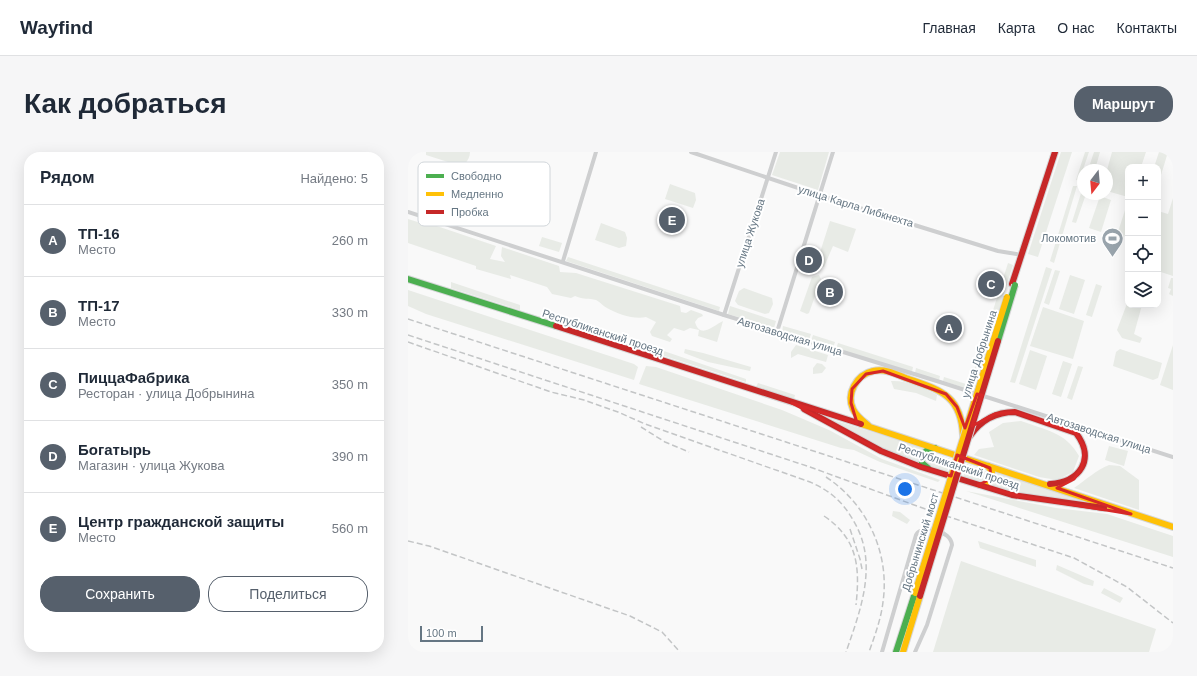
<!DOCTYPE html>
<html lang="ru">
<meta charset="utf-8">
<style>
body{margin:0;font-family:Arial,sans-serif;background:#f6f6f7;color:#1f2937}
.controls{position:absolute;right:12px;top:12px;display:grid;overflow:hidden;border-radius:8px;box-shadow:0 4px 16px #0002}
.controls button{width:36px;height:36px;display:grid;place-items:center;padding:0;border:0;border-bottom:1px solid #e0e1e3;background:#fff;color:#1f2937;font:20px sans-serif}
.compass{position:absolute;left:669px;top:12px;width:36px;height:36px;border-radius:50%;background:#fff;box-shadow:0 4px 16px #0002;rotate:196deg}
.scale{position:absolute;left:12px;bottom:10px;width:63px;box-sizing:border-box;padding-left:4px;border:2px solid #657683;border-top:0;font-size:11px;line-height:14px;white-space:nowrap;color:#657683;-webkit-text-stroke:3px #fff;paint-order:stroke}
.you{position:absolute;left:497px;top:337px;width:14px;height:14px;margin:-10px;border:3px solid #fff;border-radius:50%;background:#1a73e8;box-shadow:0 0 0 6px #1a73e833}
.badge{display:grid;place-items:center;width:26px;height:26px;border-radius:50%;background:#56606c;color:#fff;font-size:13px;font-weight:700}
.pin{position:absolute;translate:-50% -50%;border:2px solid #fff;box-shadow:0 1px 4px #0006}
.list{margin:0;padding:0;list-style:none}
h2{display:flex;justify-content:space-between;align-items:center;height:52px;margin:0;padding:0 16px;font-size:17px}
h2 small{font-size:13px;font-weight:400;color:#747a83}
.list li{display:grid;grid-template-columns:26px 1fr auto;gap:12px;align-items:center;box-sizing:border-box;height:72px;padding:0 16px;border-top:1px solid #e0e1e3}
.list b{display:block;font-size:15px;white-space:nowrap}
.list p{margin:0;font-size:13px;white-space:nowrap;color:#747a83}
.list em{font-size:13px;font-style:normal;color:#747a83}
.actions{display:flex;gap:8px;padding:12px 16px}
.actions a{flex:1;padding:9px 0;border:1px solid #56606c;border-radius:16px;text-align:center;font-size:14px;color:#56606c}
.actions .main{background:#56606c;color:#fff}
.icon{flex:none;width:22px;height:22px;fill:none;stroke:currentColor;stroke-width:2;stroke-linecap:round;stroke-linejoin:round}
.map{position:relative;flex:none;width:765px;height:500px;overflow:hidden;border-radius:16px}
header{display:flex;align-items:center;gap:24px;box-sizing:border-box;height:56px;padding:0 20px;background:#fff;border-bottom:1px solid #e0e1e3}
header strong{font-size:19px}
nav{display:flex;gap:22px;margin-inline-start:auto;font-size:14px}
.intro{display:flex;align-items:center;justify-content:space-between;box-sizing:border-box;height:96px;padding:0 24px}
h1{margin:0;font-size:28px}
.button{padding:10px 18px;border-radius:16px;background:#56606c;color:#fff;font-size:14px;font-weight:700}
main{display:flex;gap:24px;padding:0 24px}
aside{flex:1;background:#fff;border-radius:16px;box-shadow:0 4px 16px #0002}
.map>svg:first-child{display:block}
</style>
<header>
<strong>Wayfind</strong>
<nav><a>Главная</a><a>Карта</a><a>О нас</a><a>Контакты</a></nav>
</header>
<div class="intro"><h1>Как добраться</h1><a class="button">Маршрут</a></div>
<main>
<aside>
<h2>Рядом<small>Найдено: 5</small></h2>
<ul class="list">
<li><span class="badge">A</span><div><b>ТП-16</b><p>Место</p></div><em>260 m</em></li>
<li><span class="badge">B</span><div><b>ТП-17</b><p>Место</p></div><em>330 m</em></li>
<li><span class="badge">C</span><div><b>ПиццаФабрика</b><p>Ресторан · улица Добрынина</p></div><em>350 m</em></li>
<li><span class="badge">D</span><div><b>Богатырь</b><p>Магазин · улица Жукова</p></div><em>390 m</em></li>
<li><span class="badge">E</span><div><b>Центр гражданской защиты</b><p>Место</p></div><em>560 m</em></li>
</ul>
<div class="actions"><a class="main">Сохранить</a><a>Поделиться</a></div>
</aside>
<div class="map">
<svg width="765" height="500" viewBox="0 0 765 500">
<rect width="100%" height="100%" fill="#f9f9f9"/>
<g fill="#e8ebe6">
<path d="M18 0H62C62 9 54 15 47 21L41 19 40 10 18 3Z"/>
<polygon points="372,0 421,0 410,38 364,23"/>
<polygon points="653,0 664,0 630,105 620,102"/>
<polygon points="677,0 681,0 671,29 668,28"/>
<polygon points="686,0 692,0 688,14 682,12"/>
<polygon points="704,0 738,0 733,15 720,15 720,45 699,39 699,18"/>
<polygon points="751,0 760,0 750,33 750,15 746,15"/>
<polygon points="262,32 287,41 288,48 285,56 257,47"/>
<polygon points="665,34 669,34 646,111 642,109"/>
<polygon points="674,38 675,42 678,42 668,71 664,70"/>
<polygon points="692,44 703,48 693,80 681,76"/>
<polygon points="765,46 765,124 750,119 750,59 760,62"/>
<polygon points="719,52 720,74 715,88 708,86"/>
<path d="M0 67 16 72 17 70 88 94 82 107 97 110 93 104 94 95 151 114 152 120 168 121 272 154 273 160 278 161 283 158 294 162 295 164 290 166 287 170C292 188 306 173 315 169L309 190 290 184 291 178 282 176 276 179 266 176 259 183 264 187 262 190 244 184 242 180 248 170 238 165C227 168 209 162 199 156 195 154 192 150 188 148 181 146 176 148 167 144L163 146 144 142 139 135 102 123 103 127 68 117V114L0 91Z"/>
<polygon points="422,69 448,77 440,100 425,94 416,115 408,113"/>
<polygon points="193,71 217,80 219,86 218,94 211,96 187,88"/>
<polygon points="134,85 154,91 151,100 131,94"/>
<polygon points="160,105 312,155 311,159 158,109"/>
<polygon points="600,111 605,113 566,236 561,234"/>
<polygon points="638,115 644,117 607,231 602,230"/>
<polygon points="647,118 652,119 641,153 636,151"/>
<polygon points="411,123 413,127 401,161 399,162 392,159 404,125"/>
<polygon points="662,123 677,128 666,162 651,157"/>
<polygon points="763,126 765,126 765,144 761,142 763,137 760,136"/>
<polygon points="43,130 112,153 112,158 43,136"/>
<polygon points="688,132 694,134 684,165 678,163"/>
<polygon points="336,136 364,146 365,152 361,161 357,162 330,153 327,149 331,139"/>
<polygon points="0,138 226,212 230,215 226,228 18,162 0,154"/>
<polygon points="720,149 720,153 734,153 726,182 734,186 732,191 714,186 709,178"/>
<polygon points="322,154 368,169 366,176 320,162"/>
<polygon points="635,155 676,169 665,207 622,194"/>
<polygon points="375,174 403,182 401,188 374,180"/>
<polygon points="405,183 427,190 425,196 403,189"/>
<polygon points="430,191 505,215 504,220 428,197"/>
<polygon points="388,193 420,203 418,210 390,202 383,206 383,200"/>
<polygon points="765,193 765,238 752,233"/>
<polygon points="247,196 338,227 338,230 244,200"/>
<polygon points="277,197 295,201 343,215 342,219 300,210 276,201"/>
<polygon points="712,197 754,211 750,226 745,228 705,214 708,200"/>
<polygon points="622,198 639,204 628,238 611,232"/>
<polygon points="655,209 664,212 653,245 644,242"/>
<polygon points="409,211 414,212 418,216 414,221 405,222 405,216"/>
<polygon points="238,214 248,215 374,258 421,278 474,307 532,328 530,330 472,310 446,298 433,296 231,232"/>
<polygon points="670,214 675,215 664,248 659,246"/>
<polygon points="508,216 532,224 531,228 507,221"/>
<polygon points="536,225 558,232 557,236 535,229"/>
<path d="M483 229C498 228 516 236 529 243L528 249 508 241 486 237Z"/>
<polygon points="350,231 387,243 386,247 348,235"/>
<polygon points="415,265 517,296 512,301 512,312 474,297"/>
<path d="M613 269C637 278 658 280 671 304L665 320 649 328 631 325 566 303 571 297 586 295 581 280 595 271Z"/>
<polygon points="701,294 720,299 716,314 697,308"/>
<polygon points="522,301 543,307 539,320 520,313 517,307"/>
<polygon points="559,312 578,319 581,325 576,330 555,325"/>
<path d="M701 313 712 314 731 328V358L666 336C679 327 687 319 701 313Z"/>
<path d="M586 318 683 351 620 343 581 334C588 330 589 325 586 318Z"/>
<polygon points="558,339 648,356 699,362 765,384 765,405"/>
<polygon points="485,359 492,360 502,368 499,372 484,364"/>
<polygon points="570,389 628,408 628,415 572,396"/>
<polygon points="553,409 748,477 741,500 525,500"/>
<polygon points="649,413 686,429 685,434 676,432 648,418"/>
<polygon points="696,436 715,446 712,451 693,441"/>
</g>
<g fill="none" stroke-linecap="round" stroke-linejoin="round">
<defs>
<g id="fast">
<polyline points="0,127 148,174"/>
<polyline points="520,316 514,311 514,306 518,299 527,296"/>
<polyline points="488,500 507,441"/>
</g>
<g id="slow">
<polyline points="453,272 765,375"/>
<path d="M460 273C455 269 448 264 445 257 438 242 448 223 465 219 476 216 488 222 498 226 531 238 553 242 555 283"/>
<polyline points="572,333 577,333 583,327 584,320 580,314"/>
<polyline points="495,500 512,444"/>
</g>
<g id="jam">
<polyline points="604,132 647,0"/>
<polyline points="148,174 453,272"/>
<polyline points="396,257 473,299 513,315 604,343 696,356"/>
<path d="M562 284C573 268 587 260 607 260L668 281C688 307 672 330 642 332"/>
</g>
</defs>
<use href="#fast" stroke="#d5d6d7" stroke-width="8"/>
<use href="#slow" stroke="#d5d6d7" stroke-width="8"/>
<use href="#jam" stroke="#d5d6d7" stroke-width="8"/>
<g stroke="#cecfd0" stroke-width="4">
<polyline points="283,0 426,48 590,99 614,103"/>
<polyline points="0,60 316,163 532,230 765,305"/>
<polyline points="155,109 188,0"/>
<polyline points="316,163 368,0"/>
<polyline points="369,180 425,0"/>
<path d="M474 500 508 383C515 371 543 379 544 393L519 473 507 500"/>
</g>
<use href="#fast" stroke="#4caf50" stroke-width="6"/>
<use href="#slow" stroke="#ffc107" stroke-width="6"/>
<use href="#jam" stroke="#c62828" stroke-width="6"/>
<g stroke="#c3c5c6" stroke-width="1.5" stroke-dasharray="6 3" stroke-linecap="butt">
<polyline points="0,167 765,416"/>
<polyline points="0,183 402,315 520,358 666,406 719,435 765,471"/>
<path d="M0 190 143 240 176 248 210 260 237 272 402 330C421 338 435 350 445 368 471 410 453 457 438 500"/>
<polyline points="233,275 257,290 281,300"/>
<path d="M418 325C459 352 482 401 475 450 473 467 467 483 461 500"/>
<path d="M416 364C450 387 452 415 448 453"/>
<polyline points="442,377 452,407 454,417"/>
<polyline points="0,389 21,394 222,464 254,480 272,500"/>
</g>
<defs>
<polyline id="fast-bridge" points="590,189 607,133"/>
<polyline id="slow-bridge" points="507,441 599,145"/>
<polyline id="jam-bridge" points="512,444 590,189"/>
</defs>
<use href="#fast-bridge" stroke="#d5d6d7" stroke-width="8" stroke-linecap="butt"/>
<use href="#slow-bridge" stroke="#d5d6d7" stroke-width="8" stroke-linecap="butt"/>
<use href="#jam-bridge" stroke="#d5d6d7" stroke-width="8" stroke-linecap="butt"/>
<use href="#fast-bridge" stroke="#4caf50" stroke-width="6"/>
<use href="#slow-bridge" stroke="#ffc107" stroke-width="6"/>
<use href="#jam-bridge" stroke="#c62828" stroke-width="6"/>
</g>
<path fill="none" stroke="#d62828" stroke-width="3" stroke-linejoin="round" d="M475 219 538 242 549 255 557 276 569 242 574 243 564 274 587 262 607 260 668 281 677 297 674 315 666 327 649 336 723 362 611 344 570 333 583 327 582 316 549 303 543 324 513 315 473 299 384 251 449 271 443 251 444 237 458 222Z"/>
<defs>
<symbol id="stadium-pin" viewBox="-11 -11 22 30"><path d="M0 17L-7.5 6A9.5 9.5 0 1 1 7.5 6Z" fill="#99a4ac" stroke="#fff"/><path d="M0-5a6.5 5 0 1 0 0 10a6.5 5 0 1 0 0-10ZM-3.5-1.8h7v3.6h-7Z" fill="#fff"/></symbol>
</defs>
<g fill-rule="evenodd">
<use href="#stadium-pin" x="692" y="74" width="25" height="34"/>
</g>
<g text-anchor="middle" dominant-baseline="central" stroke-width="4" stroke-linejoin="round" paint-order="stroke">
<g font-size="11" fill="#657683" stroke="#fff">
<text transform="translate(448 54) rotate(17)">улица Карла Либкнехта</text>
<text transform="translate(342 81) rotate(-72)">улица Жукова</text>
<text transform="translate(195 180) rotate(18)">Республиканский проезд</text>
<text transform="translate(382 184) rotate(17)">Автозаводская улица</text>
<text transform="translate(571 202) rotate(-72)">улица Добрынина</text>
<text transform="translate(691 281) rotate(18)">Автозаводская улица</text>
<text transform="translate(551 314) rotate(18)">Республиканский проезд</text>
<text transform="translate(512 390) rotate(-73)">Добрынинский мост</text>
</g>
<g font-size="11" fill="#657683" stroke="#fff" text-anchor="end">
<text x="688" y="86">Локомотив</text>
</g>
</g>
<rect x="10" y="10" width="132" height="64" rx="6" fill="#fff" stroke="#d1d6da" stroke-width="1"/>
<rect x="18" y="22" width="18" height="4" fill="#4caf50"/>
<rect x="18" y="40" width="18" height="4" fill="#ffc107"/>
<rect x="18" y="58" width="18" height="4" fill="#c62828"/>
<g font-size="11" fill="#657683">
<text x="43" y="28">Свободно</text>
<text x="43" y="46">Медленно</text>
<text x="43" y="64">Пробка</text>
</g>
</svg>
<div class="controls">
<button>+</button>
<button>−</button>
<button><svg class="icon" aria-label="locate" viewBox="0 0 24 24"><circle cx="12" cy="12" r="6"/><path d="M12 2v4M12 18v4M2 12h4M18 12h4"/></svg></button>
<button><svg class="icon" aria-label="layers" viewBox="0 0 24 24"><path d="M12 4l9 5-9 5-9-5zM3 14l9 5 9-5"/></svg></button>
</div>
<svg class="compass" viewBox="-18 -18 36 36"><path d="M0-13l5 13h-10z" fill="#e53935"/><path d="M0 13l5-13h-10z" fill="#747a83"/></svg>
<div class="scale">100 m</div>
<div class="you"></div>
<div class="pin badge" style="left:541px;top:176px">A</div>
<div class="pin badge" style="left:422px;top:140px">B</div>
<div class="pin badge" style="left:583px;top:132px">C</div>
<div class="pin badge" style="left:401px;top:108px">D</div>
<div class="pin badge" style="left:264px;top:68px">E</div>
</div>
</main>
